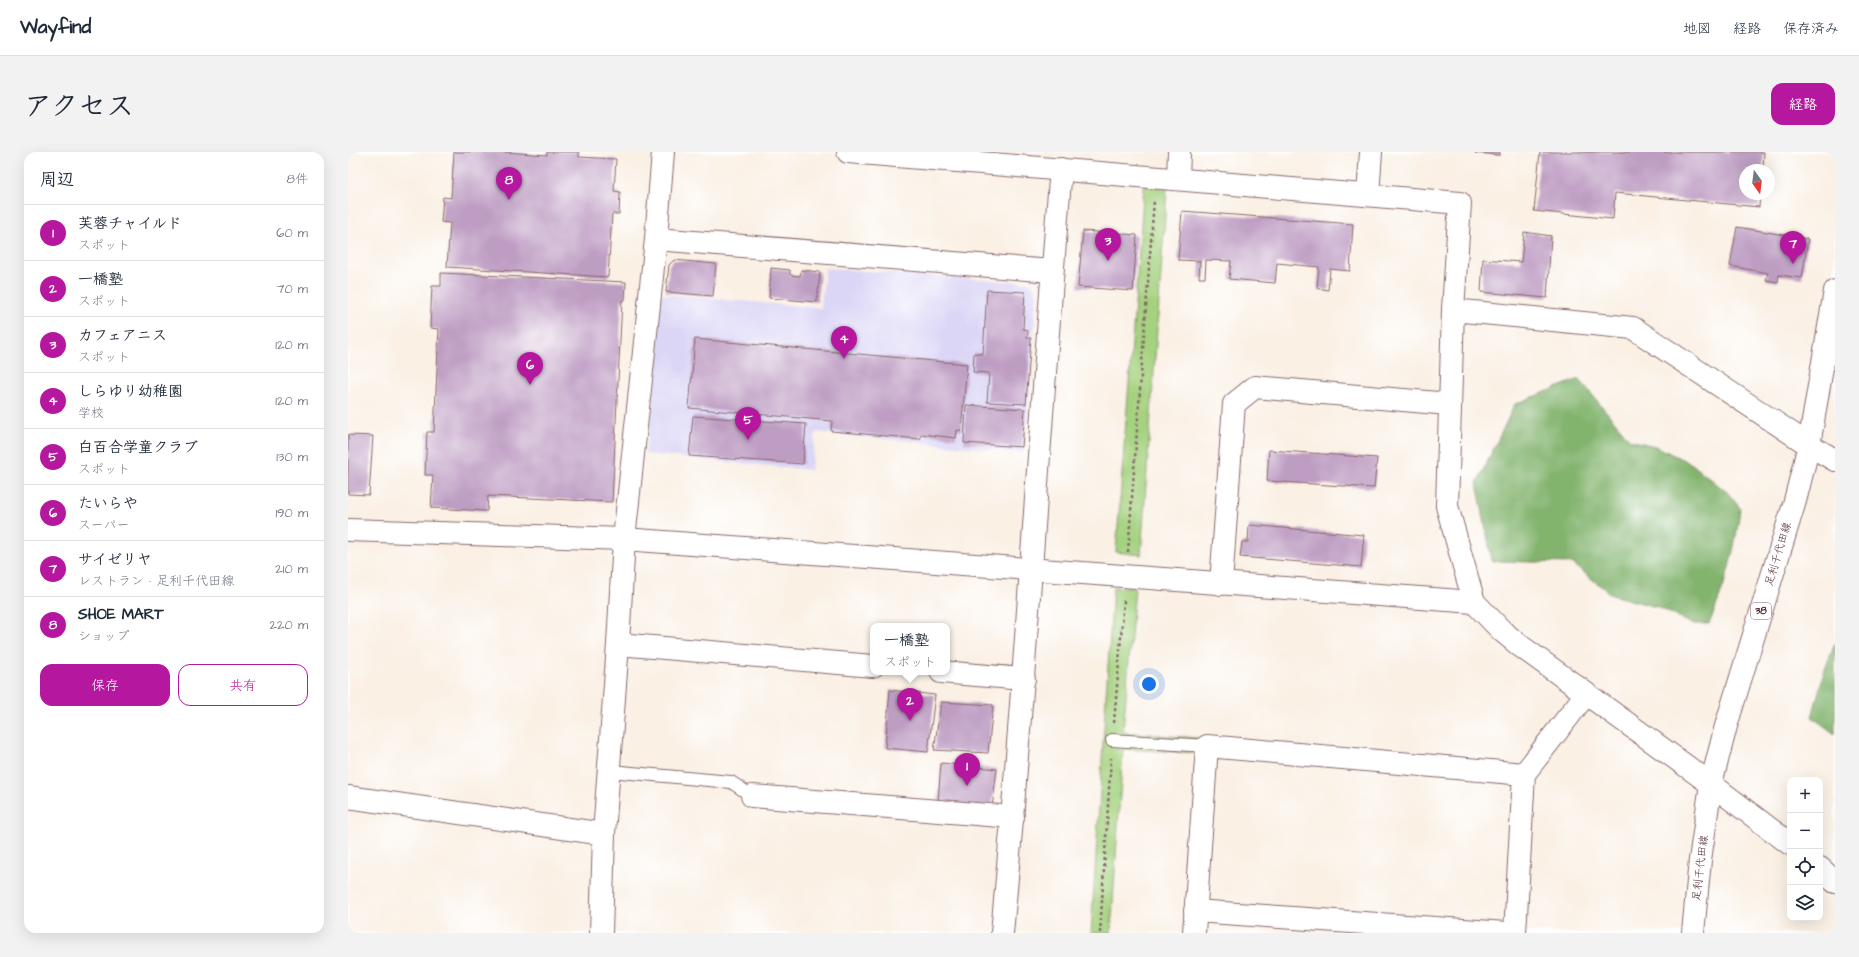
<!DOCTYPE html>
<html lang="ja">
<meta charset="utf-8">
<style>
body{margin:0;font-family:"Architects Daughter","Klee One",sans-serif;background:#f2f2f3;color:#1f2937}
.controls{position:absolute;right:12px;bottom:12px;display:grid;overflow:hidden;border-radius:8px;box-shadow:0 4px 16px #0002}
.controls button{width:36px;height:36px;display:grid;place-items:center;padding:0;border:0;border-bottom:1px solid #e0e1e3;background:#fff;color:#1f2937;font:20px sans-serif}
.compass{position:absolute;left:1391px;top:12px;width:36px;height:36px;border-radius:50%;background:#fff;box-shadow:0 4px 16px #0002;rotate:166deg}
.you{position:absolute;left:801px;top:532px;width:14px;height:14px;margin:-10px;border:3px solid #fff;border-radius:50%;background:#1a73e8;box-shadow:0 0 0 6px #1a73e833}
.badge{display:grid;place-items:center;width:26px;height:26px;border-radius:50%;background:#b5179e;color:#fff;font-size:13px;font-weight:700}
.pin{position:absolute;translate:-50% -33px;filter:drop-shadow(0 1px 2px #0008)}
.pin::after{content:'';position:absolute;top:21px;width:14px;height:12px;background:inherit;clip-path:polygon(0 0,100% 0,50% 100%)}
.popup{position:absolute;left:522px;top:471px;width:80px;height:52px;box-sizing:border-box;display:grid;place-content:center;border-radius:8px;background:#fff;filter:drop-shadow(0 1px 3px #0005);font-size:13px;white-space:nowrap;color:#747a83}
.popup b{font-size:15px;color:#1f2937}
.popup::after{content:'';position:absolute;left:50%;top:100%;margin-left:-8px;border:8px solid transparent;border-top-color:#fff}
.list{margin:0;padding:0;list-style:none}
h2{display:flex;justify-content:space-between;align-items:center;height:52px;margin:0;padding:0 16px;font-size:17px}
h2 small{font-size:13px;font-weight:400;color:#747a83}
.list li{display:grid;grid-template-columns:26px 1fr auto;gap:12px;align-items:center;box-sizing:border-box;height:56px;padding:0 16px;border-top:1px solid #e0e1e3}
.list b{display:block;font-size:15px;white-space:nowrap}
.list p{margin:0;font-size:13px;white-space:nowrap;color:#747a83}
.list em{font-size:13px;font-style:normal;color:#747a83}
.actions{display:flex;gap:8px;padding:12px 16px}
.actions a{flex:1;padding:9px 0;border:1px solid #b5179e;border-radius:12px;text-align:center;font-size:14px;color:#b5179e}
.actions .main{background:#b5179e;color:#fff}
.icon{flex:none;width:22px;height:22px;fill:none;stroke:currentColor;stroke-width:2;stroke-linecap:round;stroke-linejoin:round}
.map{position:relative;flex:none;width:1487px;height:781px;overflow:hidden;border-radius:12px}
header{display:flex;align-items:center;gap:24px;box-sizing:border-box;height:56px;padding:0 20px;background:#fff;border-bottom:1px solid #e0e1e3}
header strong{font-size:19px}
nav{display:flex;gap:22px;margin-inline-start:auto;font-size:14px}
.intro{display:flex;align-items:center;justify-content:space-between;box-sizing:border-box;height:96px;padding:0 24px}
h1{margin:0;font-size:28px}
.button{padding:10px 18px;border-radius:12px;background:#b5179e;color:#fff;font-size:14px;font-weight:700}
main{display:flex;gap:24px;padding:0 24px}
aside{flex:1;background:#fff;border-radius:12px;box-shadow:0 4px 16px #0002}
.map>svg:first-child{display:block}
</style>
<header>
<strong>Wayfind</strong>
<nav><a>地図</a><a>経路</a><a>保存済み</a></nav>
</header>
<div class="intro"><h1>アクセス</h1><a class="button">経路</a></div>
<main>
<aside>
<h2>周辺<small>8件</small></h2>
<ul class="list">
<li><span class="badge">1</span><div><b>芙蓉チャイルド</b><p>スポット</p></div><em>60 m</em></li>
<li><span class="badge">2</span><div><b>一橋塾</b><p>スポット</p></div><em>70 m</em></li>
<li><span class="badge">3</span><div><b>カフェアニス</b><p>スポット</p></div><em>120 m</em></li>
<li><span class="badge">4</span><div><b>しらゆり幼稚園</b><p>学校</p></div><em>120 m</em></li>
<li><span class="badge">5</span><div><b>白百合学童クラブ</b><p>スポット</p></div><em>130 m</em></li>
<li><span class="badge">6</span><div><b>たいらや</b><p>スーパー</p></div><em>190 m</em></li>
<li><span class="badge">7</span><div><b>サイゼリヤ</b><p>レストラン · 足利千代田線</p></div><em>210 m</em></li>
<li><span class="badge">8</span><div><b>SHOE MART</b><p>ショップ</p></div><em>220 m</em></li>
</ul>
<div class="actions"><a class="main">保存</a><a>共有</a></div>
</aside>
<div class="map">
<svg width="1487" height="781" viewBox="0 0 1487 781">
<rect width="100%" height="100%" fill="#fff"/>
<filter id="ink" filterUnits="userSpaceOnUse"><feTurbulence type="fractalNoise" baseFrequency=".025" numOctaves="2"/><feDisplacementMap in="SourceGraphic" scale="8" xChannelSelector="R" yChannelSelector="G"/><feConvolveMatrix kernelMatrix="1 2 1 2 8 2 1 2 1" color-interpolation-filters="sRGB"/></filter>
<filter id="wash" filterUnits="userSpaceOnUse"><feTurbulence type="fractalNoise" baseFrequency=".012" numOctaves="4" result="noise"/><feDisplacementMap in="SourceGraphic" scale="16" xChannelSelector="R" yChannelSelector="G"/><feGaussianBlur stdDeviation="0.9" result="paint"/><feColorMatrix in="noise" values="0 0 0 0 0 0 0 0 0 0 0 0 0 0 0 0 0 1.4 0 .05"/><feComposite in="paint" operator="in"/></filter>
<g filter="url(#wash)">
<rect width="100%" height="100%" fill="#faf0e4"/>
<polygon fill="#dcd6f6" points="477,116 683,131 689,141 676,301 468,280 463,318 297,302 304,258 312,142 473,156"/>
<g fill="#a4d27f" stroke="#777855">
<polygon points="796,34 819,36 793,403 768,400"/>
<polygon points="765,435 787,436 775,580 849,586 847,601 775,597 763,781 743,781"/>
</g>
<g fill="#83b46e" stroke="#666a4c">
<path d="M1231 227 1282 288 1307 294 1344 312 1379 340 1392 356C1388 396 1377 435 1361 472H1344L1312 456 1264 443 1224 411 1144 409 1129 331 1167 252Z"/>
<polygon points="1487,491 1487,582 1464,565 1476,520"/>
</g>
<g id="blocks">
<g fill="#be9dc3">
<polygon points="106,0 157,0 199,3 199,0 231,0 231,5 268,7 266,39 272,40 271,62 264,62 260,125 99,115 102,71 93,70 95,45 103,46"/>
<polygon points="1127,0 1152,0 1152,3 1127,1"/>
<polygon points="1192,0 1416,0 1415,18 1397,18 1397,42 1412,42 1411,55 1267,41 1265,67 1186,59"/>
<polygon points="834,59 1005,72 1002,119 982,117 980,138 969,136 971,115 929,111 927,131 881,127 883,109 858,108 857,126 851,126 852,109 830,108"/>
<polygon points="1389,75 1460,87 1454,126 1431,123 1430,130 1418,128 1420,121 1382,114"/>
<polygon points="735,79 789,83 785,139 730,135"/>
<polygon points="1176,80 1203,84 1199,146 1133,140 1135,107 1173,110"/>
<polygon points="326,108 368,112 365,144 318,140 321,113"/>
<polygon points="423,116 442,118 442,123 452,124 453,118 472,120 469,150 421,146"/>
<polygon points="93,121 278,130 277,148 274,148 264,350 140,344 139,359 83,356 85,323 77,323 79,280 86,280 91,177 82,176 84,134 93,134"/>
<polygon points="639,138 677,140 675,177 680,178 679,186 683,186 678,252 639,250 641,221 625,220 626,201 635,202"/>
<polygon points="347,187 619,212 613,279 609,278 608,286 573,282 572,287 483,279 484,269 341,256"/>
<polygon points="618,253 677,257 674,295 616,291"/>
<polygon points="345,264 458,272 455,312 341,304"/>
<polygon points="0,283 25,284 21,343 0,342"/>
<polygon points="921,298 1029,306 1026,336 919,329"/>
<polygon points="901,373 1016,383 1013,415 892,405 894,390 900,390"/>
<polygon points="542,538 587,543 580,600 537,596"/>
<polygon points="593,550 645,553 640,601 586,598"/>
<polygon points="593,611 649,617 644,656 590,650"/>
</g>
</g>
</g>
<g filter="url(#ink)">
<use href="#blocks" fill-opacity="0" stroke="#88686c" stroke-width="1"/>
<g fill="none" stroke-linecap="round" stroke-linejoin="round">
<defs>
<g id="service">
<polyline points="764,588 859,594"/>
<polyline points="262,619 383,630 404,644"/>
</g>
<g id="minor">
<polyline points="500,0 1112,51 1105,158 1099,354 1126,450"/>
<polyline points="830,27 831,0"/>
<polyline points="1020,43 1023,0"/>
<polyline points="308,87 704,119"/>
<polyline points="1105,158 1285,176 1461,293 1487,308"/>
<polyline points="0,378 276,387 1126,450 1154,479 1171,493 1363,632 1442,692"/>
<polyline points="873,432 886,252 907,235 1101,252"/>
<polyline points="270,492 525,514"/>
<polyline points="593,520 676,527"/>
<polyline points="404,644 665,665"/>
<polyline points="0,645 256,682"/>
<polyline points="1472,716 1487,730"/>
<polyline points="847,759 1158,781"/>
<polyline points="253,781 256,682 270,492 276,387 308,87 315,0"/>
<path d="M654 781C678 527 691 272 713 17"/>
<polyline points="846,781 859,594 1176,622"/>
<polyline points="1167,781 1176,622 1238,542"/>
</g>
<polyline id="primary" points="1345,781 1352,708 1363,632 1378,574 1447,349 1461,293 1487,139"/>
</defs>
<use href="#service" stroke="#88686c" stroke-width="14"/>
<use href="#minor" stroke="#88686c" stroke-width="24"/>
<use href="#primary" stroke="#88686c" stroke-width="24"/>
<g stroke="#88686c" stroke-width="2.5" stroke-dasharray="3 3" stroke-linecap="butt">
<polyline points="780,400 806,48"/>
<polyline points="766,571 776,448"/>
<polyline points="752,781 763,606"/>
</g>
<use href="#service" stroke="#fff" stroke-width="12"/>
<use href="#minor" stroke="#fff" stroke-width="22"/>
<use href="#primary" stroke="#fff" stroke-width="22"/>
</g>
</g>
<g text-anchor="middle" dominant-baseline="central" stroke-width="3" stroke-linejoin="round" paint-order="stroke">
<rect fill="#fff" stroke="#80626b" stroke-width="1" x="1403" y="451" width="20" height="16" rx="3"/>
<g font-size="10" font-weight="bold" fill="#4a1f2b">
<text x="1413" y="459">38</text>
</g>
<g font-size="11" fill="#4a1f2b" stroke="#fff">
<text transform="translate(1430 402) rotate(-73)">足利千代田線</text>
<text transform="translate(1352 716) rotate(-83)">足利千代田線</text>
</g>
</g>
</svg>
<div class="controls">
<button>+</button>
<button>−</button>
<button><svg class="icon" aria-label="locate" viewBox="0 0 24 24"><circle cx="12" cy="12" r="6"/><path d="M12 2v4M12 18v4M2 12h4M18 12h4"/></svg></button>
<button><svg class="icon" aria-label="layers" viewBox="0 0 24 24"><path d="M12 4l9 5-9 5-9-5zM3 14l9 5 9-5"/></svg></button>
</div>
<svg class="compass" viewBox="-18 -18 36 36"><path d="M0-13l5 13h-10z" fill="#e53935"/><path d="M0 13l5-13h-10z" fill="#747a83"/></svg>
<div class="you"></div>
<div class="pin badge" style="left:619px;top:634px">1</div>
<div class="pin badge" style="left:562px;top:569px">2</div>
<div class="popup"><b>一橋塾</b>スポット</div>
<div class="pin badge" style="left:760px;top:109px">3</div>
<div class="pin badge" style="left:496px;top:207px">4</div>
<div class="pin badge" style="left:400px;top:288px">5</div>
<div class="pin badge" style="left:182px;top:233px">6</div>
<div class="pin badge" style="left:1445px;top:112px">7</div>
<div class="pin badge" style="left:161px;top:48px">8</div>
</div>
</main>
